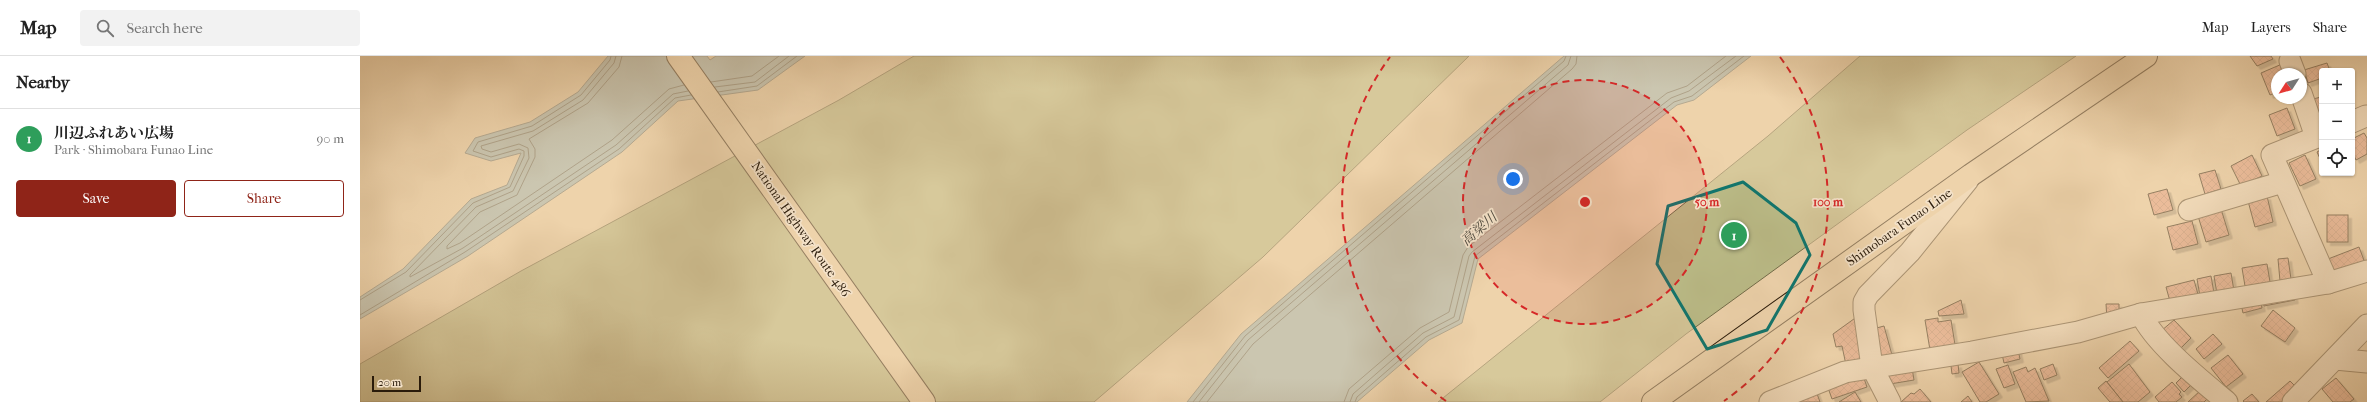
<!DOCTYPE html>
<meta charset="utf-8">
<style>
body{margin:0;font-family:"IM FELL French Canon","Noto Serif JP",serif;background:#f2f2f2;color:#222}
.controls{position:absolute;right:12px;top:12px;display:grid;overflow:hidden;border-radius:4px;box-shadow:0 1px 3px #0004}
.controls button{width:36px;height:36px;display:grid;place-items:center;padding:0;border:0;border-bottom:1px solid #e0e0e0;background:#fff;color:#222;font:20px sans-serif}
.compass{position:absolute;left:1911px;top:12px;width:36px;height:36px;border-radius:50%;background:#fff;box-shadow:0 1px 3px #0004;rotate:234deg}
.scale{position:absolute;left:12px;bottom:10px;width:49px;box-sizing:border-box;padding-left:4px;border:2px solid #2a1b0a;border-top:0;font-size:11px;line-height:14px;white-space:nowrap;color:#2a1b0a;-webkit-text-stroke:3px #f4e2c9;paint-order:stroke}
.you{position:absolute;left:1153px;top:123px;width:14px;height:14px;margin:-10px;border:3px solid #fff;border-radius:50%;background:#1a73e8;box-shadow:0 0 0 6px #1a73e833}
.badge{display:grid;place-items:center;width:26px;height:26px;border-radius:50%;background:#8f2418;color:#fff;font-size:13px;font-weight:700}
.pin{position:absolute;translate:-50% -50%;border:2px solid #fff;box-shadow:0 1px 4px #0006}
.list{margin:0;padding:0;list-style:none}
h2{display:flex;justify-content:space-between;align-items:center;height:52px;margin:0;padding:0 16px;font-size:17px}
h2 small{font-size:13px;font-weight:400;color:#767676}
.list li{display:grid;grid-template-columns:26px 1fr auto;gap:12px;align-items:center;box-sizing:border-box;height:60px;padding:0 16px;border-top:1px solid #e0e0e0}
.list b{display:block;font-size:15px;white-space:nowrap}
.list p{margin:0;font-size:13px;white-space:nowrap;color:#767676}
.list em{font-size:13px;font-style:normal;color:#767676}
.actions{display:flex;gap:8px;padding:12px 16px}
.actions a{flex:1;padding:9px 0;border:1px solid #8f2418;border-radius:4px;text-align:center;font-size:14px;color:#8f2418}
.actions .main{background:#8f2418;color:#fff}
.icon{flex:none;width:22px;height:22px;fill:none;stroke:currentColor;stroke-width:2;stroke-linecap:round;stroke-linejoin:round}
.map{position:relative;flex:none;width:2007px;height:346px;overflow:hidden}
header{display:flex;align-items:center;gap:24px;box-sizing:border-box;height:56px;padding:0 20px;background:#fff;border-bottom:1px solid #e0e0e0}
header strong{font-size:19px}
nav{display:flex;gap:22px;margin-inline-start:auto;font-size:14px}
.search{width:280px;height:36px;background:#f2f2f2;display:flex;align-items:center;gap:10px;box-sizing:border-box;padding:0 14px;border-radius:4px;color:#767676;font-size:15px}
main{display:flex}
aside{flex:1;background:#fff}
.map>svg:first-child{display:block}
</style>
<header>
<strong>Map</strong>
<div class="search"><svg class="icon" aria-label="search" viewBox="0 0 24 24"><circle cx="10" cy="10" r="6"/><path d="M15 15l6 6"/></svg>Search here</div>
<nav><a>Map</a><a>Layers</a><a>Share</a></nav>
</header>
<main>
<aside>
<h2>Nearby<small></small></h2>
<ul class="list">
<li><span class="badge" style="background:#2e9e5b">1</span><div><b>川辺ふれあい広場</b><p>Park · Shimobara Funao Line</p></div><em>90 m</em></li>
</ul>
<div class="actions"><a class="main">Save</a><a>Share</a></div>
</aside>
<div class="map">
<svg width="2007" height="346" viewBox="0 0 2007 346">
<defs>
<pattern id="building-cross-hatch" width="8" height="8" patternUnits="userSpaceOnUse"><rect width="8" height="8" fill="#e6a185"/><path d="M0 0l8 8M0 8l8-8" fill="none" stroke="#c58a72"/></pattern>
<filter id="shadow"><feDropShadow dx="3.5" dy="3.5" stdDeviation="0" flood-color="#0004"/></filter>
</defs>
<rect width="100%" height="100%" fill="#eed3ac"/>
<filter id="stains"><feTurbulence type="fractalNoise" baseFrequency=".005" numOctaves="4"/><feColorMatrix values="0 0 0 0 .2 0 0 0 0 .09 0 0 0 0 .02 0 0 0 .5 -.17"/></filter>
<radialGradient id="worn" r=".72"><stop offset=".6" stop-color="#630" stop-opacity="0"/><stop offset="1" stop-color="#630" stop-opacity=".3"/></radialGradient>
<g fill="#bbbc88" stroke="#726c49">
<polygon points="554,0 1109,0 903,201 734,346 0,346 0,308 161,215 479,44"/>
<polygon points="1500,0 1716,0 1607,74 1326,278 1240,346 1078,346 1408,80"/>
</g>
<g fill="#9fb5b6" stroke="#707771">
<polygon points="248,0 347,0 350,4 356,0 445,0 398,34 318,45 262,96 108,200 0,263 0,241 43,213 111,143 147,129 161,97 131,105 105,97 115,82 170,66 218,36"/>
<polygon points="1204,0 1391,0 1334,44 1317,49 1118,203 1102,267 1069,284 997,346 827,346 881,278"/>
</g>
<g fill="none" stroke-linecap="round" stroke-linejoin="round">
<g stroke="#646860" stroke-width="1">
<polyline points="256,0 254,7 223,44 173,75 121,90 122,93 131,96 159,88 168,92 169,102 153,135 116,151 50,219 50,221 103,192 256,89 313,38 328,35"/>
<polyline points="262,0 259,11 228,47 169,83 175,93 175,101 157,139 120,156 87,190 87,193 100,187 252,84 309,33 324,29"/>
<polyline points="351,26 392,20 419,0"/>
<polyline points="355,31 395,26 429,0"/>
<polyline points="358,36 397,30 437,0"/>
<polyline points="0,244 46,216 113,147 150,131 164,100 164,95 159,93 131,101 113,95 118,86 172,70 221,39 250,4 251,0"/>
<polyline points="0,259 105,196 259,93 315,42 331,39"/>
<polyline points="833,346 885,280 1204,5 1206,0"/>
<polyline points="839,346 888,284 1208,9 1211,0"/>
<polyline points="847,346 893,288 1212,13 1216,8 1217,0"/>
<polyline points="984,346 989,333 1060,272 1089,256 1103,199 1108,191 1307,37 1327,30 1366,0"/>
<polyline points="990,346 993,338 1063,277 1094,261 1109,200 1112,196 1311,42 1329,35 1376,0"/>
<polyline points="995,346 997,341 1066,281 1099,264 1115,200 1314,46 1332,40 1384,0"/>
</g>
</g>
<g fill="url(#building-cross-hatch)" stroke="#2a1b0a" filter="url(#shadow)">
<polygon points="1890,0 1911,0 1913,3 1897,10"/>
<polygon points="1967,7 1970,15 1962,15 1962,22 1948,27 1944,14"/>
<polygon points="1922,8 1925,15 1917,18 1917,36 1910,39 1901,17"/>
<polygon points="1961,41 1962,60 1959,61 1953,43"/>
<polygon points="1927,52 1935,73 1917,80 1909,59"/>
<polygon points="2004,77 2007,82 2007,98 1996,104 1992,95 1992,83"/>
<polygon points="1962,93 1962,107 1957,96"/>
<polygon points="1892,99 1902,120 1881,130 1871,110"/>
<polygon points="1945,99 1956,123 1940,130 1929,107"/>
<polygon points="1855,114 1861,133 1845,138 1839,118"/>
<polygon points="1807,133 1813,154 1794,159 1788,138"/>
<polygon points="1907,140 1913,166 1895,171 1888,145"/>
<polygon points="1861,153 1869,179 1846,186 1838,160"/>
<rect x="1967" y="159" width="21" height="27"/>
<polygon points="1832,165 1838,188 1813,194 1807,171"/>
<polygon points="1999,191 2005,207 1975,219 1968,203"/>
<polygon points="1928,202 1931,223 1920,225 1918,203"/>
<polygon points="1907,208 1910,226 1885,230 1882,212"/>
<polygon points="1871,217 1874,235 1857,238 1854,220"/>
<polygon points="1851,220 1854,237 1840,240 1837,223"/>
<polygon points="1834,224 1839,242 1811,249 1806,231"/>
<polygon points="1933,237 1935,244 1904,250 1903,243"/>
<polygon points="1900,243 1902,252 1883,257 1881,248"/>
<polygon points="1601,244 1604,258 1579,260 1578,255"/>
<polygon points="1746,248 1759,248 1759,264 1747,264"/>
<polygon points="1913,254 1935,272 1925,286 1901,270"/>
<polygon points="1498,260 1506,305 1486,309 1482,290 1476,291 1473,278"/>
<polygon points="1578,262 1578,266 1591,264 1596,295 1571,300 1565,264"/>
<polygon points="1814,264 1831,282 1819,294 1801,275"/>
<polygon points="1524,270 1532,299 1516,303 1509,274"/>
<polygon points="1853,278 1862,288 1844,303 1836,293"/>
<polygon points="1770,285 1779,295 1748,322 1739,312"/>
<polygon points="1658,294 1660,303 1644,307 1642,298"/>
<polygon points="1868,299 1883,318 1866,331 1851,312"/>
<polygon points="1619,306 1639,338 1626,346 1620,346 1602,316"/>
<polygon points="1598,308 1599,317 1592,318 1591,310"/>
<polygon points="1693,308 1697,319 1684,324 1680,313"/>
<polygon points="1769,308 1790,336 1778,346 1763,346 1747,326"/>
<polygon points="1648,309 1655,328 1644,332 1636,313"/>
<polygon points="1666,311 1668,316 1675,312 1689,345 1666,346 1653,316"/>
<polygon points="1552,312 1554,324 1524,329 1522,316"/>
<polygon points="1502,317 1507,331 1472,343 1467,329"/>
<polygon points="1824,319 1832,328 1824,336 1816,327"/>
<polygon points="1976,322 1994,343 1990,346 1973,346 1962,333"/>
<polygon points="1746,325 1763,346 1750,346 1738,332"/>
<polygon points="1930,325 1938,333 1923,346 1906,346"/>
<polygon points="1812,326 1821,336 1819,338 1822,341 1816,346 1799,346 1795,341"/>
<polygon points="1560,333 1571,346 1541,346 1551,337 1554,338"/>
<polygon points="1841,334 1848,342 1844,346 1828,346"/>
<polygon points="1456,335 1460,346 1430,346"/>
<polygon points="1495,336 1501,346 1479,346"/>
<polygon points="1892,338 1899,346 1884,346 1883,345"/>
<polygon points="1608,340 1612,346 1601,346"/>
</g>
<g fill="none" stroke-linecap="round" stroke-linejoin="round">
<defs>
<g id="minor">
<polyline points="1930,5 1935,18"/>
<polyline points="1941,37 1956,81"/>
<polyline points="1992,66 2006,60"/>
<polyline points="1962,79 1912,99 1968,227"/>
<polyline points="1829,154 1923,126"/>
<path d="M1781 258C1795 288 1842 325 1867 346"/>
<polyline points="1975,303 2007,306"/>
<polyline points="1410,346 1485,316 1612,296 1718,276 1781,258 1968,227 2007,215"/>
<polyline points="1530,346 1512,311 1504,254 1504,246 1508,239 1550,196 1608,124"/>
<polyline points="1933,346 2007,269"/>
</g>
<polyline id="major" points="1293,346 1611,119 1786,0"/>
<polyline id="highway" points="318,0 564,346"/>
</defs>
<use href="#minor" stroke="#5b4932" stroke-width="23"/>
<use href="#major" stroke="#2a1b0a" stroke-width="24"/>
<use href="#highway" stroke="#2a1b0a" stroke-width="24"/>
<use href="#minor" stroke="#f4e2c9" stroke-width="21"/>
<use href="#major" stroke="#eed3ac" stroke-width="22"/>
<use href="#highway" stroke="#eed3ac" stroke-width="22"/>
</g>
<path d="M0 0H2007V346H0ZM1383 126 1436 167 1450 199 1407 274 1347 293 1297 208 1308 150Z" fill="#eed3ac" fill-opacity=".55" fill-rule="evenodd"/>
<path fill="none" stroke="#0f766e" stroke-width="3" stroke-linejoin="round" d="M1383 126 1436 167 1450 199 1407 274 1347 293 1297 208 1308 150Z"/>
<circle cx="1225" cy="146" r="122" fill="#d62828" fill-opacity=".12"/>
<g fill="none" stroke="#d62828" stroke-width="2" stroke-dasharray="7 5">
<circle cx="1225" cy="146" r="122"/>
<path d="M1086 345A243 243 0 0 1 1030 1M1420 1A243 243 0 0 1 1364 345"/>
</g>
<g text-anchor="middle" dominant-baseline="central" stroke-width="3.5" stroke-linejoin="round" paint-order="stroke">
<g font-size="13" fill="#2a1b0a" stroke="#f4e2c9">
<text transform="translate(1539 171) rotate(-35)">Shimobara Funao Line</text>
<text transform="translate(441 173) rotate(55)">National Highway Route 486</text>
</g>
<g font-size="14" font-style="italic" fill="#4d493e" stroke="#f4e2c9">
<text transform="translate(1119 173) rotate(-41)">高梁川</text>
</g>
</g>
<circle cx="1225" cy="146" r="6" fill="#d62828" stroke="#f4e2c9" stroke-width="2"/>
<g font-size="12" text-anchor="middle" font-weight="bold" fill="#d62828" stroke="#f4e2c9" stroke-width="3.5" stroke-linejoin="round" paint-order="stroke">
<text x="1347" y="150">50 m</text>
<text x="1468" y="150">100 m</text>
</g>
<rect width="100%" height="100%" filter="url(#stains)"/>
<rect width="100%" height="100%" fill="url(#worn)"/>
</svg>
<div class="controls">
<button>+</button>
<button>−</button>
<button><svg class="icon" aria-label="locate" viewBox="0 0 24 24"><circle cx="12" cy="12" r="6"/><path d="M12 2v4M12 18v4M2 12h4M18 12h4"/></svg></button>
</div>
<svg class="compass" viewBox="-18 -18 36 36"><path d="M0-13l5 13h-10z" fill="#e53935"/><path d="M0 13l5-13h-10z" fill="#767676"/></svg>
<div class="scale">20 m</div>
<div class="you"></div>
<div class="pin badge" style="left:1374px;top:179px;background:#2e9e5b">1</div>
</div>
</main>
